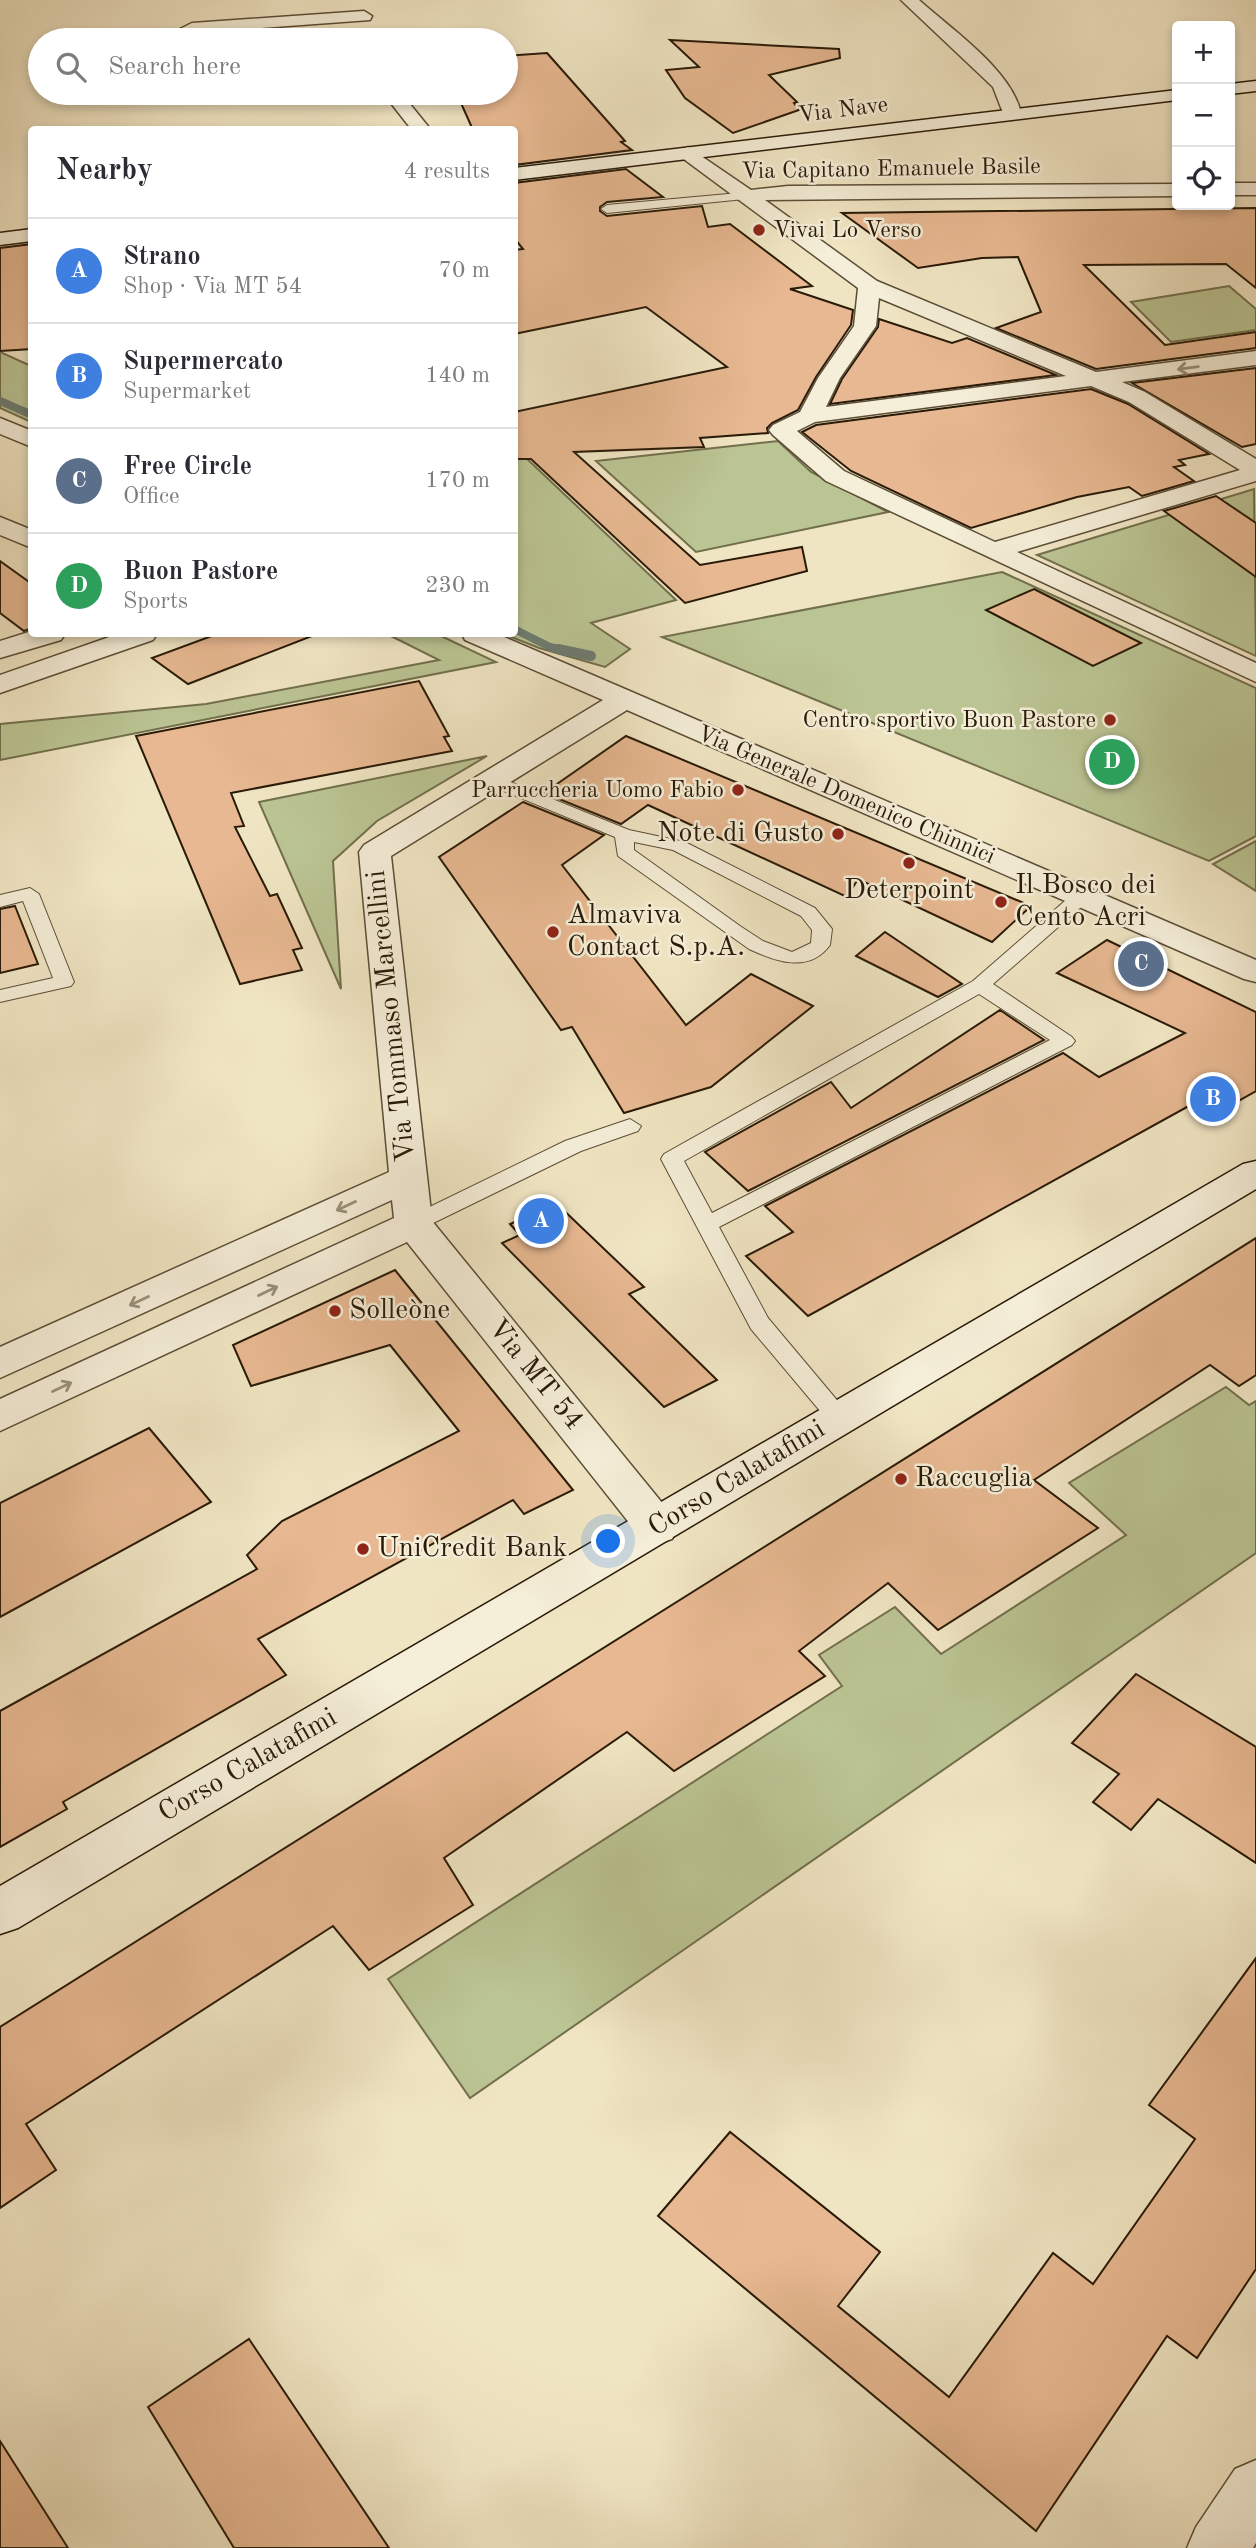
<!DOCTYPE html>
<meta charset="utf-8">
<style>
body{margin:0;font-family:"Old Standard TT",serif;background:#f7f7f7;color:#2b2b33}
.controls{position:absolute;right:21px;top:21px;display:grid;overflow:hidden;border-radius:7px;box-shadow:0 4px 10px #0003}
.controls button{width:63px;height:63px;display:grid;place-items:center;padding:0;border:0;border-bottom:2px solid #e1e1e2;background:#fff;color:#2b2b33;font:35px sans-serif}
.you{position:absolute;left:609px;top:1542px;width:24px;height:24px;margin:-18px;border:5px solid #fff;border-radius:50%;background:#1a73e8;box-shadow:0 0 0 10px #1a73e833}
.badge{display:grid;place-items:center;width:46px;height:46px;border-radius:50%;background:#0b8043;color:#fff;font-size:23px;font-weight:700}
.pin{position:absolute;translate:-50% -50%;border:4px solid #fff;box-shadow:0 2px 7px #0006}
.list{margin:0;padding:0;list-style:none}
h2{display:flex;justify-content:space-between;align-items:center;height:91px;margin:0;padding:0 28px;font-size:30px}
h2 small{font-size:23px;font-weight:400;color:#7c7c81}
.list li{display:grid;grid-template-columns:46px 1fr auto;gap:21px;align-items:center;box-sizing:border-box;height:105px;padding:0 28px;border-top:2px solid #e1e1e2}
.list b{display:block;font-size:26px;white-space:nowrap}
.list p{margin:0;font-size:23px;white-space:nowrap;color:#7c7c81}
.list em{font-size:23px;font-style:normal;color:#7c7c81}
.icon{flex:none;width:38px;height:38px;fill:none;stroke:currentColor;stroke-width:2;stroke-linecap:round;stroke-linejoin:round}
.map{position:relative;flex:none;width:1256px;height:2548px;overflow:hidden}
.search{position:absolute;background:#fff;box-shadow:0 4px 10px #0003;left:28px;top:28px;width:490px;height:77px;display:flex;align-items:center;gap:18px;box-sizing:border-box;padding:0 24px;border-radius:38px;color:#7c7c81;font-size:26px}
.panel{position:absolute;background:#fff;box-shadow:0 4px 10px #0003;left:28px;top:126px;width:490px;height:511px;border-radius:7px}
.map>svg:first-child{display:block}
</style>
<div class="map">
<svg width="1256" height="2548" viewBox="0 0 1256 2548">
<rect width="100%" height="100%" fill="#f0e5c3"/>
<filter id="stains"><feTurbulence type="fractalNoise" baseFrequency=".00286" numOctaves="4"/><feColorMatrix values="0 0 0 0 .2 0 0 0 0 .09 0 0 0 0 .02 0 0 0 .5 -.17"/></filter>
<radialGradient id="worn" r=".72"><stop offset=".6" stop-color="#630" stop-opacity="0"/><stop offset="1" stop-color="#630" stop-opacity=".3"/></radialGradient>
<g fill="#bbc493" stroke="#726f4d" stroke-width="2">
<polygon points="1229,286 1256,309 1256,330 1171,342 1131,302"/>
<polygon points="0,352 31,366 31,422 0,408"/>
<polygon points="778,441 811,472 888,512 696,552 596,461"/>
<polygon points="524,456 676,600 591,623 630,649 605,667 539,648 504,634 514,634 515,457"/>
<polygon points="1254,489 1256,656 1037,555"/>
<polygon points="1002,572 1256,688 1256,836 1209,861 662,637"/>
<polygon points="387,634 437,634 496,662 0,760 0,724 206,704 439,660"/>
<polygon points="487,756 377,821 333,861 341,989 259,802"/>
<polygon points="1256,841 1256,891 1213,864"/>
<polygon points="1226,1387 1249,1405 1256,1401 1256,1553 470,2098 388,1979 842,1686 819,1655 895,1607 941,1654 1126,1535 1069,1483"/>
</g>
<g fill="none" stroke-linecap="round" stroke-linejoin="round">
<g stroke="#6d7c72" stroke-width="8">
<polyline points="0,401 32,415"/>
<polyline points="514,629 550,647 566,651"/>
</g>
<polyline stroke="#6d7c72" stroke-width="10" points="558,649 591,656"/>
</g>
<g fill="#e7b891" stroke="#291a07" stroke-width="2">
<polygon points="670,40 839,49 840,58 769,75 797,102 794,103 799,110 733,133 685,98 666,70 699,67"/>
<polygon points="547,53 625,141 621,142 632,150 514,165 514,130 473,130 457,94 411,100 405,93 506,93 506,56"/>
<polygon points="626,169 663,197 607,202 600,207 600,211 607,216 702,206 708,227 730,224 812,286 790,289 853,310 851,325 816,377 798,410 772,423 767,428 768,433 700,438 704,447 574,452 700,565 802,547 807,571 685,603 531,459 514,459 514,412 727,367 646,307 514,334 514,250 523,249 514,238 514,183"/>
<polygon points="1256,208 1256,288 1226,264 1084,265 1165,345 1256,332 1256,348 1096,369 996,328 1041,312 1018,257 982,258 918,268 842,213"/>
<polygon points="32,244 32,349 0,351 0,248"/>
<polygon points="879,319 952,343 967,338 1056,375 830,404 842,379 878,327"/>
<polygon points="1256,368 1256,444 1242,447 1132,383"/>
<polygon points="1091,389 1128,404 1209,454 1179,460 1185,465 1174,467 1194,481 1142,496 1129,487 1077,497 971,528 851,471 802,432 816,425"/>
<polygon points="1216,496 1256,523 1256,577 1164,511"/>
<polygon points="0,561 32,584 32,628 24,631 0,613"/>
<polygon points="1034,589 1141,643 1093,666 986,610"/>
<polygon points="217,634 311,634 312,636 188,684 152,658"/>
<polygon points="419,681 449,736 444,737 452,751 231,793 244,826 235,827 270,896 277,894 302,948 293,950 302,970 240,984 136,736"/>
<polygon points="626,736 1031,906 992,942 858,879 847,897 648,805 621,824 544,793"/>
<polygon points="523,802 604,835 562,865 686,1025 751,974 813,1006 711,1087 624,1113 572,1027 561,1030 439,857"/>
<polygon points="15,906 38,964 0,973 0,909"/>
<polygon points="885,932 962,984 938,997 856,956"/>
<polygon points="1107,940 1256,1012 1256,1091 1215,1114 1196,1102 808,1316 746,1256 793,1232 765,1206 1063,1053 1099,1077 1185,1033 1057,973"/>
<polygon points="1000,1010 1044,1040 748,1191 705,1152 831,1082 851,1108"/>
<polygon points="556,1203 644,1287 629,1294 717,1380 664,1407 502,1243 520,1235 510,1224"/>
<polygon points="1256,1238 1256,1375 1239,1386 1210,1365 1034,1480 1098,1528 938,1630 888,1583 799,1651 825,1676 674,1771 627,1732 444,1858 473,1905 369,1970 333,1926 26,2124 56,2170 0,2208 0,2027"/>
<polygon points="395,1270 573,1490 524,1514 513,1500 258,1639 286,1675 63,1802 67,1809 0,1847 0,1711 257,1569 247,1555 282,1521 459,1431 390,1345 251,1386 233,1345"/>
<polygon points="149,1428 211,1502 0,1617 0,1503"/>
<polygon points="1136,1674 1256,1747 1256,1863 1158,1799 1131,1830 1093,1802 1119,1774 1072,1743"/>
<polygon points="1256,1958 1256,2269 1197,2358 1167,2336 1036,2531 658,2216 730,2132 880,2252 838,2306 949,2397 1053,2253 1093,2284 1195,2139 1149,2105"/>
<polygon points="249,2339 389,2548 234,2548 148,2407"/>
<polygon points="0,2441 68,2548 0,2548"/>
</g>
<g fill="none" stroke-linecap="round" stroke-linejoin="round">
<defs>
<g id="lane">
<polygon points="750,192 756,196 754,198 607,213 601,209 607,205"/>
<path d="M493 775 629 830 685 842 815 908 832 929 830 945C809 974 775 961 749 949L618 856 615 837 487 784 484 780ZM634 842 673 850 801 916 812 930 811 943 792 952 763 941 740 926 634 850Z"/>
<polygon points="30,888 39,894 74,982 71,986 0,1002 0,990 53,978 23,901 0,907 0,895"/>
<path d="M1081 891 1090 897 1088 901 993 984 1072 1037 1075 1041 1072 1045 719 1227 768 1318 852 1418 849 1424 840 1427 831 1424 751 1329 661 1159 664 1154 973 981 1074 893ZM979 994 1050 1040 712 1213 684 1161Z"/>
<polygon points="630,1119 641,1126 638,1131 581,1151 421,1229 405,1229 402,1224 405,1219 565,1141"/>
</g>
<g id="street">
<path d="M901 0H919C951 29 1013 71 1021 114L1019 118H1005L993 87Z"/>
<polygon points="364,11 372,16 370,20 195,33 180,40 158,40 192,23"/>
<polygon points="383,93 401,93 431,130 412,130"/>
<path d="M688 147 751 190 788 186 1177 184V196L765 200 877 281 1096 372 1256 351V365L1122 382 1145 392 1256 459V481L1017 552 1256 663V682L826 481 773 435 769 430 773 425 800 412 818 378 854 326 858 288 681 157 678 153ZM879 298 1066 376 826 407 840 378 876 326ZM1091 386 1129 402 1240 470 995 542 844 471 797 431 815 422Z"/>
<rect x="1230" y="183" width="26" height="12"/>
<polygon points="0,418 32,431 32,447 0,434"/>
<polygon points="0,517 32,530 32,548 0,535"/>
<polygon points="32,631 65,634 61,640 0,658 0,641"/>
<polygon points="118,634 157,634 153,640 0,693 0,675"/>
<polygon points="462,634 497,634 1256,960 1256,982 1244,979 627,710 391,856 432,1221 672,1515 678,1527 672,1539 657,1544 642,1539 407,1242 0,1431 0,1399 394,1218 392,1200 0,1378 0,1347 389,1172 359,852 364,845 603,700 465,640"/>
<polygon points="1256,2460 1256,2543 1253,2548 1187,2548 1196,2527 1235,2469"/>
</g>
<g id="secondary">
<polygon points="1256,81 1256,91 1230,94 1230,84"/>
<polygon points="1177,90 1177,100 514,180 514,168"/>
<polygon points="32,229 32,241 0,245 0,233"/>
<polygon points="1256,1161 1256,1189 18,1928 0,1934 0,1886 1243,1164"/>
</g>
</defs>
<use href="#lane" stroke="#5b4d36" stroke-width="2"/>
<use href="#street" stroke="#5b4d36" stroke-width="3"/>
<use href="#secondary" stroke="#291a07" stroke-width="3"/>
<use href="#lane" fill="#f5eed8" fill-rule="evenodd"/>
<use href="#street" fill="#f5eed8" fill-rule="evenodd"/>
<use href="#secondary" fill="#f5eed8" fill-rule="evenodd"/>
</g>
<defs><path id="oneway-shaft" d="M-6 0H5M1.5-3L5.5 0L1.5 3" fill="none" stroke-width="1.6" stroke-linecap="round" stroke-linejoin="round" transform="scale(1.75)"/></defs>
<g stroke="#998f7a">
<use href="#oneway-shaft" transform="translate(1188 368) rotate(172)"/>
<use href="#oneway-shaft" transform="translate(346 1206) rotate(155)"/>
<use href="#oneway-shaft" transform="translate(268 1291) rotate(-25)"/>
<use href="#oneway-shaft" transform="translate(139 1301) rotate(155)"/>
<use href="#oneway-shaft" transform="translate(62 1387) rotate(-25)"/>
</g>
<g fill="#8f2418" stroke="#f5eed8" stroke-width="2.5">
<circle cx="759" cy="230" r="7"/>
<circle cx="1110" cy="720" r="7"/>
<circle cx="738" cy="790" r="7"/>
<circle cx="838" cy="834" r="7"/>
<circle cx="909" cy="863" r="7"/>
<circle cx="1001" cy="902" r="7"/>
<circle cx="553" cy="932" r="7"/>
<circle cx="335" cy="1311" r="7"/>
<circle cx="901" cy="1479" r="7"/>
<circle cx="363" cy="1549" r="7"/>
</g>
<g text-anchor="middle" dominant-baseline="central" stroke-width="5" stroke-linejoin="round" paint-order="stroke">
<g font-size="23" fill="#291a07" stroke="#f5eed8">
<text transform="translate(843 110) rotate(-7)">Via Nave</text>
<text transform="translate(891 169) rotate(-1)">Via Capitano Emanuele Basile</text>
<text transform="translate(846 795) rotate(23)">Via Generale Domenico Chinnici</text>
</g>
<g font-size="23" fill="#291a07" stroke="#f5eed8" text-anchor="end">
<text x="773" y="230" text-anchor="start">Vivai Lo Verso</text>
<text x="1096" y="720">Centro sportivo Buon Pastore</text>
<text x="724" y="790">Parruccheria Uomo Fabio</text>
</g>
<g font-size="28" fill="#291a07" stroke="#f5eed8" text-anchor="start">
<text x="824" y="834" text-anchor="end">Note di Gusto</text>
<text x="1015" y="886">Il Bosco dei<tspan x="1015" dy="32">Cento Acri</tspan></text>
<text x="909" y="891" text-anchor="middle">Deterpoint</text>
<text x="567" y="916">Almaviva<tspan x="567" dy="32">Contact S.p.A.</tspan></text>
<text x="349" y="1311">Solleòne</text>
<text x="915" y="1479">Raccuglia</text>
<text x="377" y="1549">UniCredit Bank</text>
</g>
<g font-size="28" fill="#291a07" stroke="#f5eed8">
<text transform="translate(392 1016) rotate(-96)">Via Tommaso Marcellini</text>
<text transform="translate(535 1375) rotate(51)">Via MT 54</text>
<text transform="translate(737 1479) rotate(-31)">Corso Calatafimi</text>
<text transform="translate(248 1766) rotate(-30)">Corso Calatafimi</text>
</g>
</g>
<rect width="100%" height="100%" filter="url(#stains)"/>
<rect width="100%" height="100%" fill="url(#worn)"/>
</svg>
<div class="controls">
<button>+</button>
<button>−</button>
<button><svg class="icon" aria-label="locate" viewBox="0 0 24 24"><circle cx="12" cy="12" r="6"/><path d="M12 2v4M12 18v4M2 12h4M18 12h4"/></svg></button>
</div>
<div class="you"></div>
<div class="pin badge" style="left:541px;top:1221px;background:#3f7fe0">A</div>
<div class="pin badge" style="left:1213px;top:1099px;background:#3f7fe0">B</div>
<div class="pin badge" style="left:1141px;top:964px;background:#5c6f8a">C</div>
<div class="pin badge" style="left:1112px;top:762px;background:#2e9e5b">D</div>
<div class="search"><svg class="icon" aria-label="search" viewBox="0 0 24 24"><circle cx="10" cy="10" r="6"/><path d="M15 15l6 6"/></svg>Search here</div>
<section class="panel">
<h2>Nearby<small>4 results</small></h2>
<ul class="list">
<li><span class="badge" style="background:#3f7fe0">A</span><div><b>Strano</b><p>Shop · Via MT 54</p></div><em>70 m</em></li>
<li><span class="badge" style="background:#3f7fe0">B</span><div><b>Supermercato</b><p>Supermarket</p></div><em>140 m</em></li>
<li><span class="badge" style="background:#5c6f8a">C</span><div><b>Free Circle</b><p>Office</p></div><em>170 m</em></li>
<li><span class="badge" style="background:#2e9e5b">D</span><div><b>Buon Pastore</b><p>Sports</p></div><em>230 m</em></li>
</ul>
</section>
</div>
